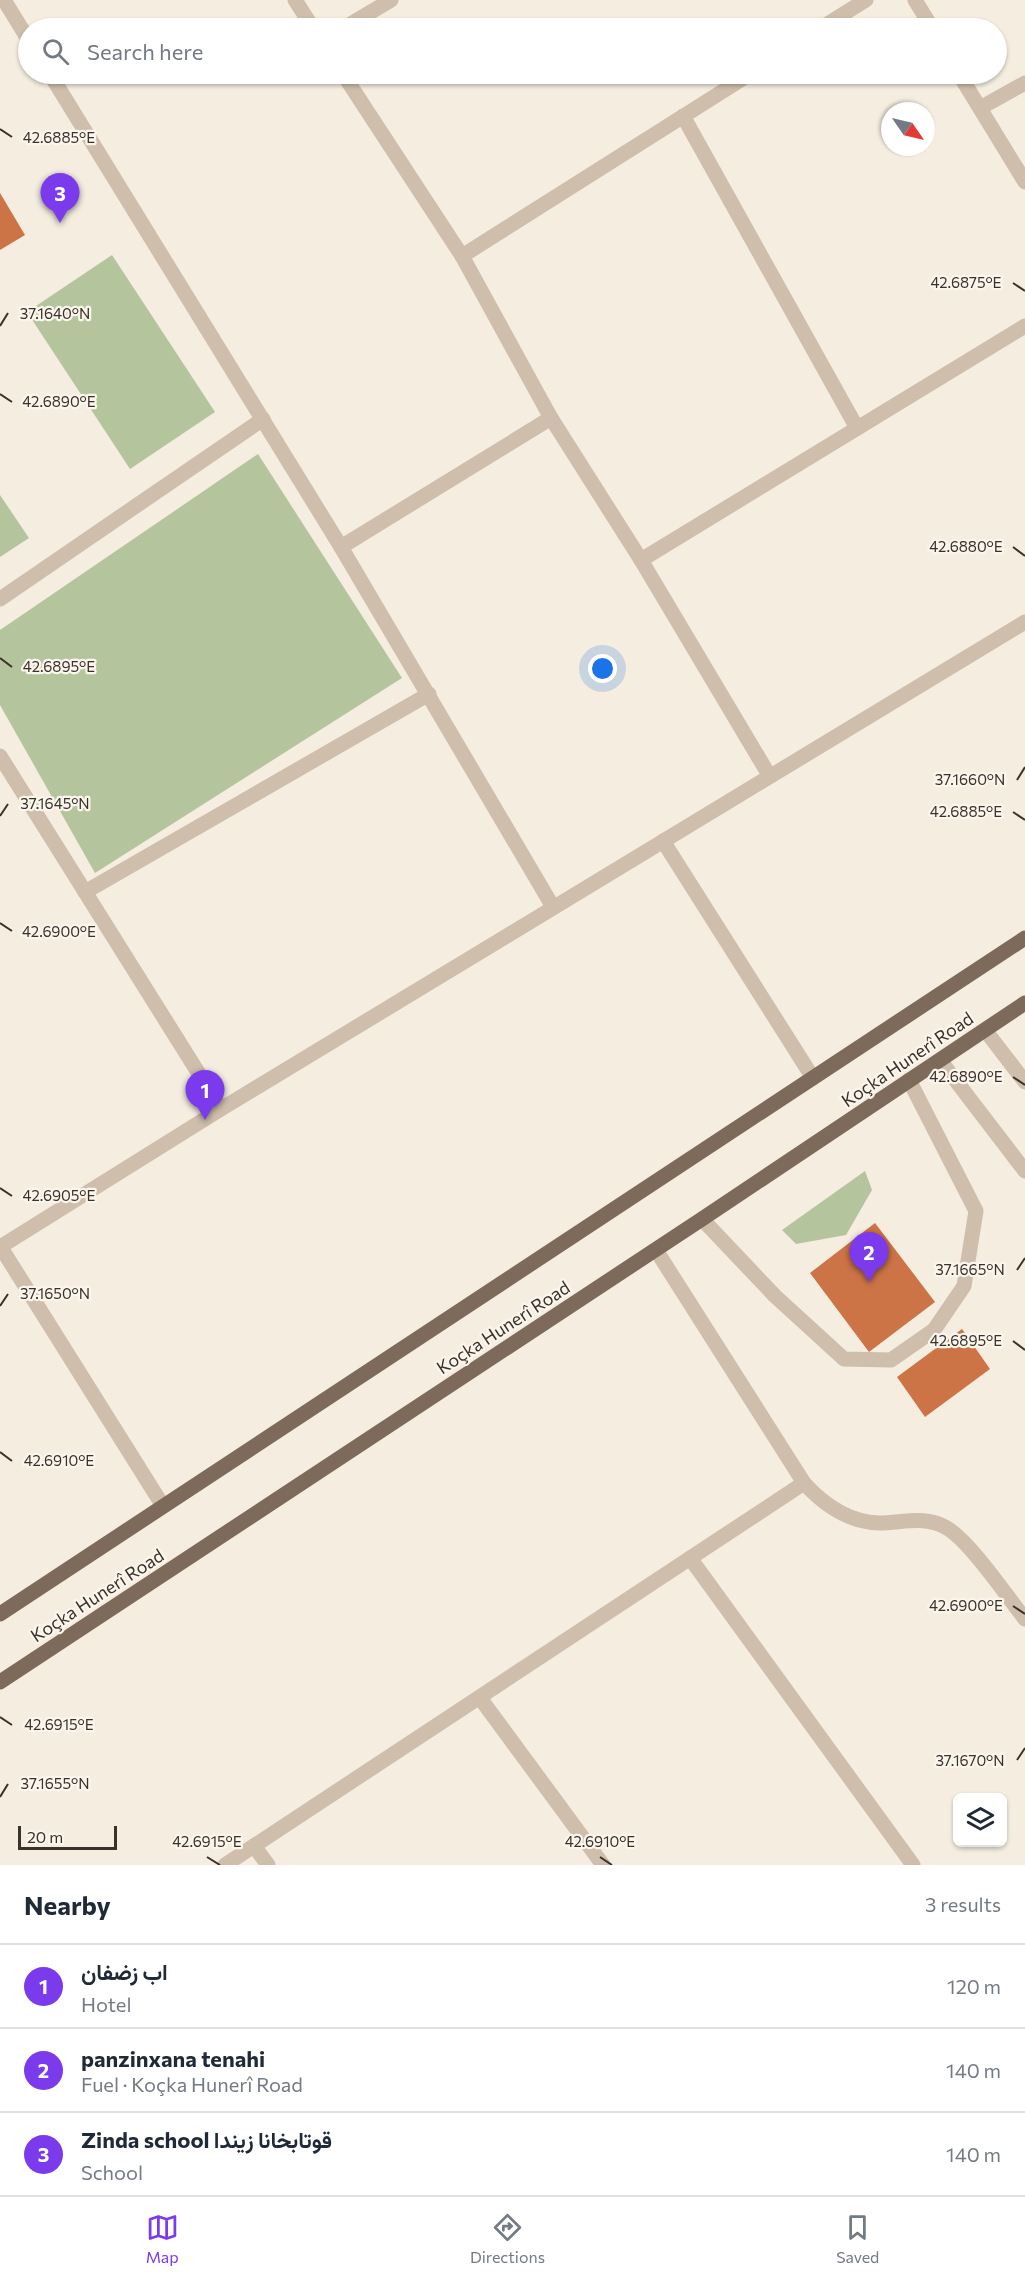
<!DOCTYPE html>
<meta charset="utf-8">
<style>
body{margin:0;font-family:Commissioner,Vazirmatn,sans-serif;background:#f2f2f3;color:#1f2937}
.controls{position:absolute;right:18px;bottom:18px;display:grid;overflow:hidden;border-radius:9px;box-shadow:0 2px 4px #0004}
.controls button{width:54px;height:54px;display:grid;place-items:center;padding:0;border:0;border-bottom:2px solid #e0e1e3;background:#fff;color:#1f2937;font:30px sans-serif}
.compass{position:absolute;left:881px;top:102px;width:54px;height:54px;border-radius:50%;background:#fff;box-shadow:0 2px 4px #0004;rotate:124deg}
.scale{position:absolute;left:18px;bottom:15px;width:99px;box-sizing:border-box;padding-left:6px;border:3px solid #3b312a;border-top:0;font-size:16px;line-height:21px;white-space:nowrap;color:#3b312a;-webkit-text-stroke:4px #fbf6ed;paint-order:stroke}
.you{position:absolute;left:603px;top:669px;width:21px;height:21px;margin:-15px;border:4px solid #fff;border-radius:50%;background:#1a73e8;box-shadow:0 0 0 9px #1a73e833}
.badge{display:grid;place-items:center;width:39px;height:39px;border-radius:50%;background:#7c3aed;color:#fff;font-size:20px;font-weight:700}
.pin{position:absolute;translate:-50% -50px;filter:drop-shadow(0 2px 3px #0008)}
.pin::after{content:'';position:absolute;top:32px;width:21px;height:18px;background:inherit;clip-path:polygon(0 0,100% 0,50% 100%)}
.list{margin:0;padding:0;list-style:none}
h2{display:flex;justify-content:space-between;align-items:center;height:78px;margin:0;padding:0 24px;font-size:26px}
h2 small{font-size:20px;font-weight:400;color:#747a83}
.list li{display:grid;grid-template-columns:39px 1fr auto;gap:18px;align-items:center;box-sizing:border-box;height:84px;padding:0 24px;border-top:2px solid #e0e1e3}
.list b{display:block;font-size:22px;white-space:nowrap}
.list p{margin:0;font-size:20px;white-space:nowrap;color:#747a83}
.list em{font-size:20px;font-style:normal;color:#747a83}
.icon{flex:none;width:33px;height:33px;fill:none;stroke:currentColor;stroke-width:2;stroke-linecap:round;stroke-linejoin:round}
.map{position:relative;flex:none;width:1025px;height:1865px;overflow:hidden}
.search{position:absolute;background:#fff;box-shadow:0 2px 4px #0004;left:18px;right:18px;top:18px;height:66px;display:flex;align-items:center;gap:15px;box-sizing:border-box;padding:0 21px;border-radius:33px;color:#747a83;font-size:22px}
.sheet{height:330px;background:#fff}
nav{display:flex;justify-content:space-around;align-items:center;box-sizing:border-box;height:84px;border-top:2px solid #e0e1e3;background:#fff;font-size:16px;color:#747a83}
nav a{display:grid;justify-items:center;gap:3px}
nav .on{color:#7c3aed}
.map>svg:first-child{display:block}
</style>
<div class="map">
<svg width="1025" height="1865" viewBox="0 0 1025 1865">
<rect width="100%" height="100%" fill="#f5ede0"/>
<g fill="#b4c59e">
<polygon points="112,255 215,412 130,469 27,312"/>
<polygon points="258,454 402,678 95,873 0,705 0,630"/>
<polygon points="0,495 29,538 0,557"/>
<polygon points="865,1171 872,1190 846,1235 796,1244 782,1230"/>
</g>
<g fill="#cd7446">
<polygon points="0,193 25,235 0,250"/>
<polygon points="875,1223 935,1302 869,1352 810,1273"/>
<polygon points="962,1329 990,1369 925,1417 897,1377"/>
</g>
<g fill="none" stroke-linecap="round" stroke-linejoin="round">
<polyline stroke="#cebeab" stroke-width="15" points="702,1219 775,1296 844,1359 891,1360 934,1330 964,1286 976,1211 909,1080"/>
<g stroke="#cebeab" stroke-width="15">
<polyline points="4,0 28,39"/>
<polyline points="295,0 313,28"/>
<polyline points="915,0 932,28"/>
<polyline points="344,28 391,0"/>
<polyline points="821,28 866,0"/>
<polyline points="50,74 341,547 553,907"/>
<polyline points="343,74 462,256 551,418 641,560 769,775"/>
<polyline points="959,74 1025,182"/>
<polyline points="980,108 1025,83"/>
<polyline points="683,116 857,428"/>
<polyline points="462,256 750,74"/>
<polyline points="341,547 551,418"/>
<polyline points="641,560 1025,326"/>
<polyline points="0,599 263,419"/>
<polyline points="0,756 221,1109"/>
<polyline points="663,841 813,1078"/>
<polyline points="85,892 429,694"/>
<polyline points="985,1030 1025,1082"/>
<polyline points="940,1060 1025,1171"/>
<polyline points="0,1246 163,1506"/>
<polyline points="0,1247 221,1109 1025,622"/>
<path d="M656 1250 804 1483C824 1505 848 1522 879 1523 903 1523 925 1515 947 1528 971 1543 1006 1595 1025 1619"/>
<polyline points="690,1558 913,1865"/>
<polyline points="480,1698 603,1865"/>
<polyline points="254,1846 268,1865"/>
<polyline points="225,1865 804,1483"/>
</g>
<g stroke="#7e6a5b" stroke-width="15">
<polyline points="0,1614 1025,938"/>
<polyline points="0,1682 702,1219 1025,1003"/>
</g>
</g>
<path fill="none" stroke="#3b312a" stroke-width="2" d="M0 129 12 137M1013 283 1025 291M0 326 8 313M0 394 12 402M1013 547 1025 556M0 658 12 667M1017 780 1025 767M1013 812 1025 820M0 816 8 804M0 923 12 931M1013 1077 1025 1085M0 1188 12 1196M1017 1270 1025 1258M0 1306 8 1294M1013 1341 1025 1350M0 1452 12 1461M1013 1606 1025 1614M0 1717 12 1725M1017 1760 1025 1748M0 1797 8 1784M207 1857 220 1865M600 1857 612 1865"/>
<g text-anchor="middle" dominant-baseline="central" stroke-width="4.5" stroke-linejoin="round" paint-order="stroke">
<g font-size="18" fill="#3b312a" stroke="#fbf6ed">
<text transform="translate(907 1059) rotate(-34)">Koçka Hunerî Road</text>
<text transform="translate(503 1327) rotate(-33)">Koçka Hunerî Road</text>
<text transform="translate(97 1595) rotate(-33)">Koçka Hunerî Road</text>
</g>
</g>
<g font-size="15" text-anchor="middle" fill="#3b312a" stroke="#fbf6ed" stroke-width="4.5" stroke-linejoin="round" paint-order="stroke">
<text x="59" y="143">42.6885°E</text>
<text x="966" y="288">42.6875°E</text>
<text x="55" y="319">37.1640°N</text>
<text x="59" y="407">42.6890°E</text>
<text x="966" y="552">42.6880°E</text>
<text x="59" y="672">42.6895°E</text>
<text x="970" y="785">37.1660°N</text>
<text x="55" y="809">37.1645°N</text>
<text x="966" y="817">42.6885°E</text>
<text x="59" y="937">42.6900°E</text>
<text x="966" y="1082">42.6890°E</text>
<text x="59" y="1201">42.6905°E</text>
<text x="970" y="1275">37.1665°N</text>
<text x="55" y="1299">37.1650°N</text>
<text x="966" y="1346">42.6895°E</text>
<text x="59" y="1466">42.6910°E</text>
<text x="966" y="1611">42.6900°E</text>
<text x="59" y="1730">42.6915°E</text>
<text x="970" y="1766">37.1670°N</text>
<text x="55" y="1789">37.1655°N</text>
<text x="207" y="1847">42.6915°E</text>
<text x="600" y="1847">42.6910°E</text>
</g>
</svg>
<div class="controls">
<button><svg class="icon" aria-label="layers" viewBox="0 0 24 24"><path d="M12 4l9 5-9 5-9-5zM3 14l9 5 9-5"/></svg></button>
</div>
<svg class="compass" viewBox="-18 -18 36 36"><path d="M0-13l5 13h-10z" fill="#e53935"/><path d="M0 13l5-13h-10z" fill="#747a83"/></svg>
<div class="scale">20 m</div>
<div class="you"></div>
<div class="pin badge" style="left:205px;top:1120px">1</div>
<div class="pin badge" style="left:869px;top:1282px">2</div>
<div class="pin badge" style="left:60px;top:223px">3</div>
<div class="search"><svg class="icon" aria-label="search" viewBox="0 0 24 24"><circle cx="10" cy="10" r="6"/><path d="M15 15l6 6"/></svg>Search here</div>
</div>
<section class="sheet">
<h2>Nearby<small>3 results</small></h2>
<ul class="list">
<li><span class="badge">1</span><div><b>اب زضفان</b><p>Hotel</p></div><em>120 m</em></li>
<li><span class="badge">2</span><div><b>panzinxana tenahi</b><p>Fuel · Koçka Hunerî Road</p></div><em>140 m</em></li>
<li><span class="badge">3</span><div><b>Zinda school قوتابخانا زیندا</b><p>School</p></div><em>140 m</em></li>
</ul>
</section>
<nav>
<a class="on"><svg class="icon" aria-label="map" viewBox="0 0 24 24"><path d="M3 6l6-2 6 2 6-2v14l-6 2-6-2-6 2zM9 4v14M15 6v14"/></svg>Map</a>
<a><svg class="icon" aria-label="directions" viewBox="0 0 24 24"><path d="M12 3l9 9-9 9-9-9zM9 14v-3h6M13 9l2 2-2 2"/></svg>Directions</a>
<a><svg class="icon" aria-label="saved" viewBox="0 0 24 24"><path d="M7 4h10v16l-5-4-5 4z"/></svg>Saved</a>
</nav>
